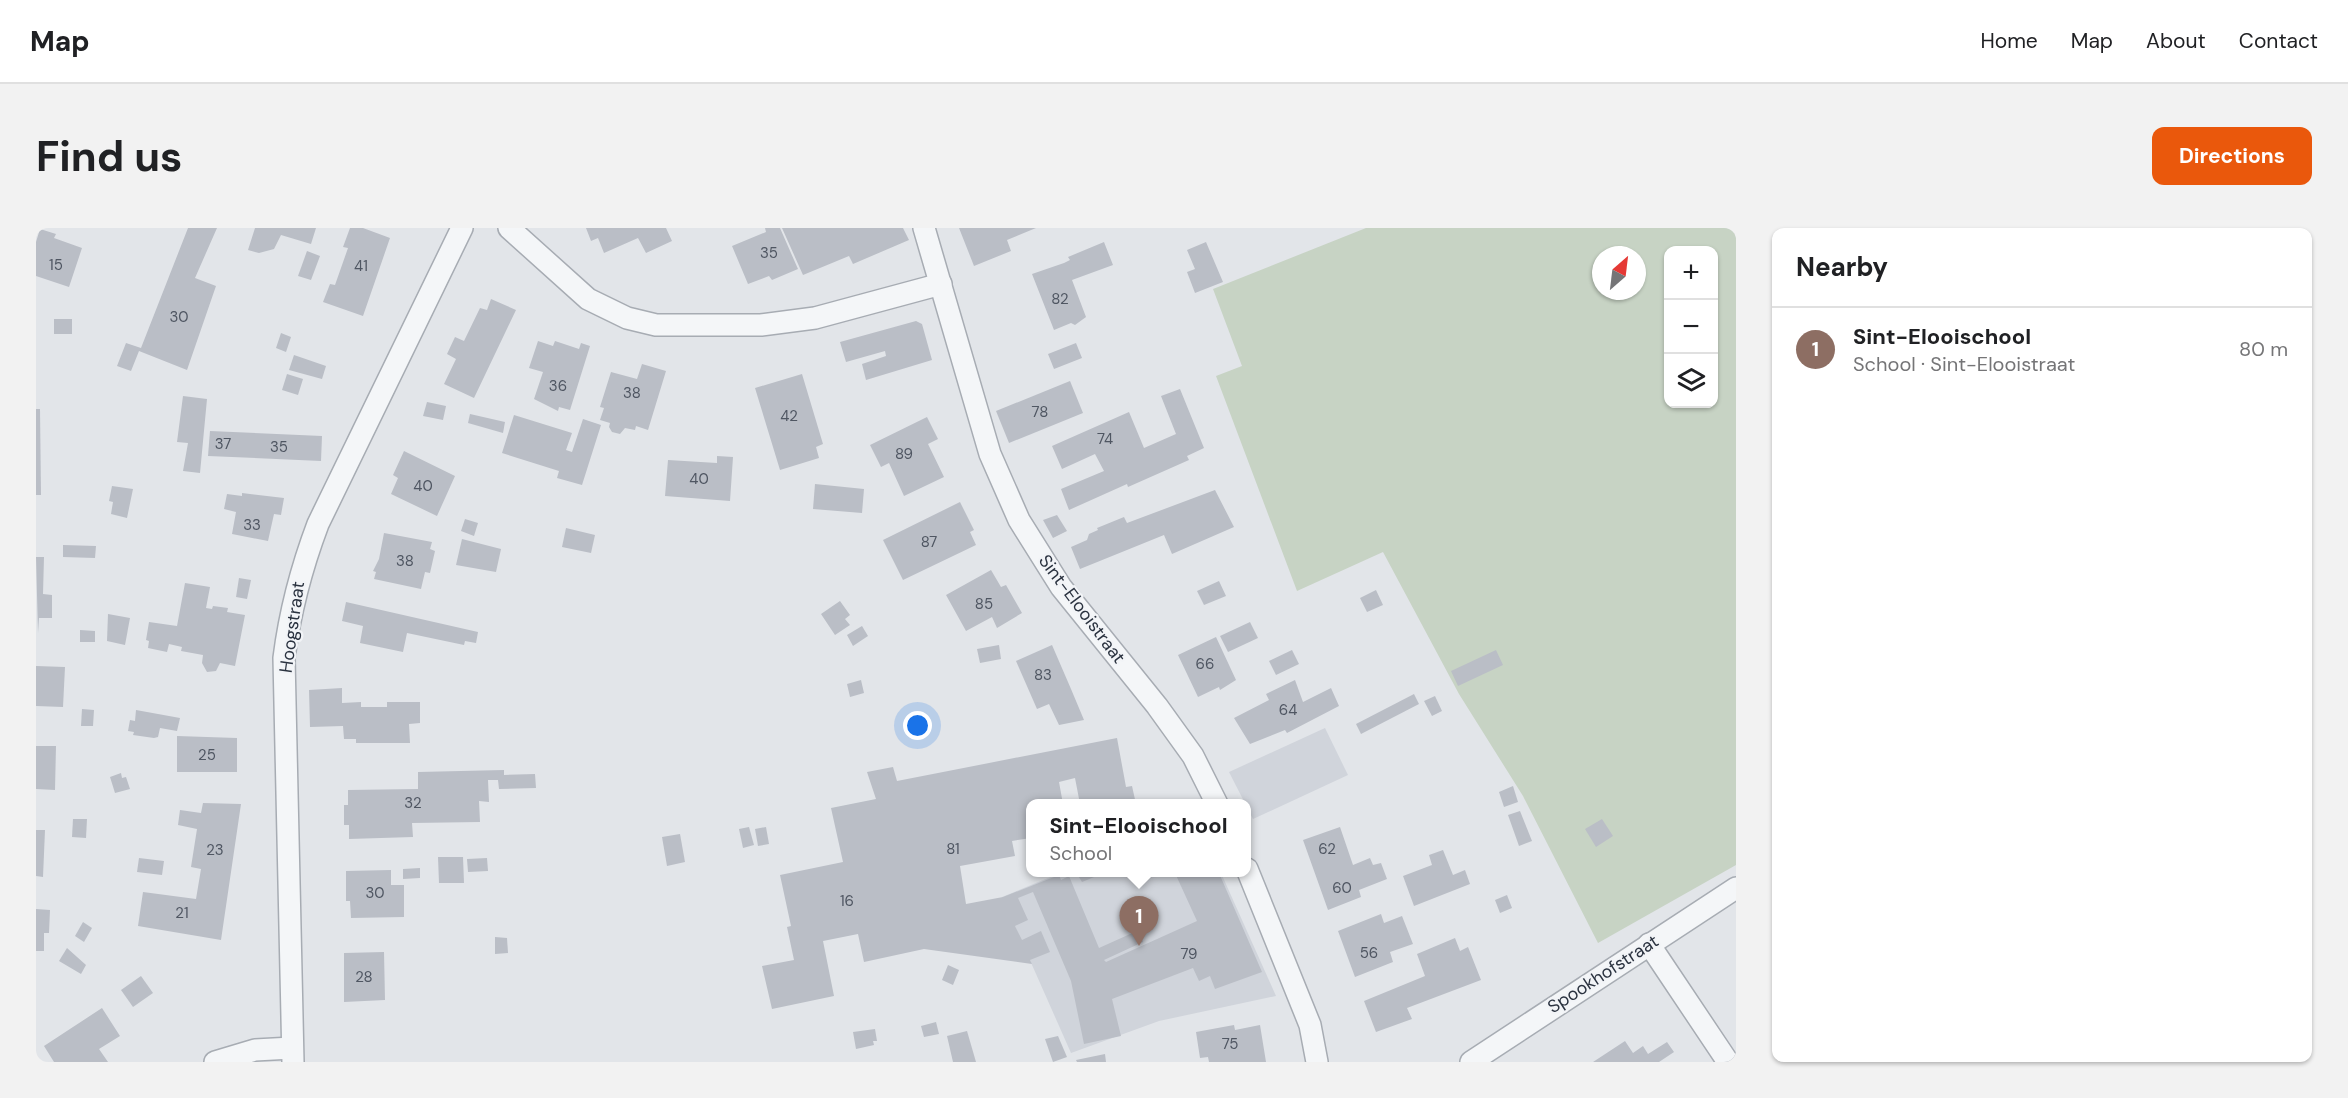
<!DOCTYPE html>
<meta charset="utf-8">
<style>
body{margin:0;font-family:"DM Sans",sans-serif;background:#f2f2f2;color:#202124}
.controls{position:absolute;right:18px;top:18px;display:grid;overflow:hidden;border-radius:12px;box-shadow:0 2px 4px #0004}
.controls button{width:54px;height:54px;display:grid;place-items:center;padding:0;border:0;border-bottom:2px solid #e0e0e0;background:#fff;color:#202124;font:30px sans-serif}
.compass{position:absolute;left:1556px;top:18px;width:54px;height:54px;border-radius:50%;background:#fff;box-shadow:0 2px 4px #0004;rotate:28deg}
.you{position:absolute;left:882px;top:498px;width:21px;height:21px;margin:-15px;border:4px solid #fff;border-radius:50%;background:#1a73e8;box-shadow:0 0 0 9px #1a73e833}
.badge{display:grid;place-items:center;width:39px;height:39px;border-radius:50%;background:#ea580c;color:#fff;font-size:20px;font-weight:700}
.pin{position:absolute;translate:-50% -50px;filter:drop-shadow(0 2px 3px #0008)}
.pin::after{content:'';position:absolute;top:32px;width:21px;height:18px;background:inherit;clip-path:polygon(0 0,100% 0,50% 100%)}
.popup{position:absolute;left:990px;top:571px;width:225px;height:78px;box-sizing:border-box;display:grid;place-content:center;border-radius:12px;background:#fff;filter:drop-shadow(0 2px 4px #0005);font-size:20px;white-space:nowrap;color:#757577}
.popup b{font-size:22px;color:#202124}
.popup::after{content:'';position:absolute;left:50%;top:100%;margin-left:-12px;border:12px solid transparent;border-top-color:#fff}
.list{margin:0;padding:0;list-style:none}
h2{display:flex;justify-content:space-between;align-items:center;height:78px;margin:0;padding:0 24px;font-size:26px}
h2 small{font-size:20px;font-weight:400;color:#757577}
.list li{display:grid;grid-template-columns:39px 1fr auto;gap:18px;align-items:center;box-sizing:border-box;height:84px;padding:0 24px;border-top:2px solid #e0e0e0}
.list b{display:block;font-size:22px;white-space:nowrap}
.list p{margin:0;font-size:20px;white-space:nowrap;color:#757577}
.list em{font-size:20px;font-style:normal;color:#757577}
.icon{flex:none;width:33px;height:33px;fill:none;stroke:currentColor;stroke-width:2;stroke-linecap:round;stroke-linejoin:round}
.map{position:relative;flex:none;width:1700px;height:834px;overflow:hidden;border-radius:12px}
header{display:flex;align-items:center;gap:36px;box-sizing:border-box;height:84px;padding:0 30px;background:#fff;border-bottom:2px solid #e0e0e0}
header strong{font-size:28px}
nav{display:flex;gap:33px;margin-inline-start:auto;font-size:21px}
.intro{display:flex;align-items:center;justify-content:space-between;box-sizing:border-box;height:144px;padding:0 36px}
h1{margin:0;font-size:42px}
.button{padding:15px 27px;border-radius:12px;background:#ea580c;color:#fff;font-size:21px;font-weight:700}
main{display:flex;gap:36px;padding:0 36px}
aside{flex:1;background:#fff;border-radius:12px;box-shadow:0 2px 4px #0004}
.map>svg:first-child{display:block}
</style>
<header>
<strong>Map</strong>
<nav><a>Home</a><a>Map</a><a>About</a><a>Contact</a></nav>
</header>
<div class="intro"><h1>Find us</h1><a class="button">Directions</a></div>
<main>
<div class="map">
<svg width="1700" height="834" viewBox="0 0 1700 834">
<rect width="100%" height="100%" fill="#e2e5e9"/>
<g fill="#d0d4db">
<polygon points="1289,500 1312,547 1217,591 1193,544"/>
<polygon points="1024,645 1185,645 1240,768 1123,793 1035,825 966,669"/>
</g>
<path fill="#c7d3c4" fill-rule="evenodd" d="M1330 0H1700V637L1562 715 1487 568 1423 466 1347 324 1261 363 1180 148 1206 138 1177 61ZM1632 22H1678V176H1632ZM1565 27H1601V63H1565Z"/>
<g fill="#babec6">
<polygon points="152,0 181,0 159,50 180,58 151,142 103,123 95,143 81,138 90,115 105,120"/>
<polygon points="219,0 280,0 275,16 245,7 238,21 223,25 212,22"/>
<polygon points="314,0 327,0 354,10 327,88 287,74 294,56 299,57 312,20 307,19"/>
<polygon points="550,0 630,0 636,13 610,25 602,10 568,25 562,10 555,13"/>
<polygon points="729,0 744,0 762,41 736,52 733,48 712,56 696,18 730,4"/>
<polygon points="746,0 867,0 873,12 817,36 813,28 767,47"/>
<polygon points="923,0 1000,0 971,12 975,23 938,38"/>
<polygon points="4,1 20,6 18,10 46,20 33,59 0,48 0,14"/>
<polygon points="1068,14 1077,37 1036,52 1050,89 1039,97 1035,95 1018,102 996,46 1028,35 1034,32 1032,29"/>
<polygon points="1170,14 1187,54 1159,65 1151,44 1159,41 1151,22"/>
<polygon points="271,23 284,28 275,52 262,48"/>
<polygon points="455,71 480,82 438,170 408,156 420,131 411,126 419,109 428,113 444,80 451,82"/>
<rect x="18" y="91" width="18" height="15"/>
<polygon points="880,93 886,96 896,132 830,152 826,136 850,128 849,123 810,134 804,114"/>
<polygon points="245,105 255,109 250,124 240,120"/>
<polygon points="502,113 517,118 519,113 543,121 545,115 554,118 534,182 523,179 522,183 498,171 507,144 493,140"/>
<polygon points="1040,115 1046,130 1018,141 1012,126"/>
<polygon points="258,127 290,138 286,151 253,142"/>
<polygon points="606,136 630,143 612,202 600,198 599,202 589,200 584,206 576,204 573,199 574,195 564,192 568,180 564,179 575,144 601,151"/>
<polygon points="251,146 267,151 262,167 246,162"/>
<polygon points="766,146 787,216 780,219 783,230 744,242 719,160"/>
<polygon points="1034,153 1047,185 973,215 960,183"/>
<polygon points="1144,161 1168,220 1151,228 1153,232 1092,259 1091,256 1033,282 1025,261 1068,243 1059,226 1026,241 1016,218 1093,184 1108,220 1140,206 1125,168"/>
<polygon points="147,168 171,171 164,245 147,243 152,215 141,214"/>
<polygon points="391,174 410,178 407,192 387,188"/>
<polygon points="0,181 4,181 5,267 0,267"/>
<polygon points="434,186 469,194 467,205 432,195"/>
<polygon points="478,187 536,205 530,222 536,224 547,191 565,197 546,257 521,250 523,243 466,225"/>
<polygon points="891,189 902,211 892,216 908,249 868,268 853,235 845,239 834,217"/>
<polygon points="174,203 286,208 285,233 172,228"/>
<polygon points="368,223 419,248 401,288 355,266 362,250 357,247"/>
<polygon points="681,228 697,229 694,273 629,268 632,232 681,235"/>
<polygon points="779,256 828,261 826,285 777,281"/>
<polygon points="76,258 97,261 91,290 75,286 77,274 73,273"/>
<polygon points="1179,262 1198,299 1136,326 1128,307 1044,341 1035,319 1051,312 1053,306 1062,302 1061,300 1088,289 1091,295"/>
<polygon points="206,265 248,270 245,287 238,286 232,313 196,306 200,284 188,281 191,266 206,268"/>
<polygon points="924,274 938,302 934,304 940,317 867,352 847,312"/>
<polygon points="1021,287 1031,303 1017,310 1007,292"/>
<polygon points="429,291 442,295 438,308 425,303"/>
<polygon points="530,300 559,307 555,325 526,319"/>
<polygon points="348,305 396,314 394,321 399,323 394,345 389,344 385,361 338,351 340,344 337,343 343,331"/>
<polygon points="426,311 465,321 460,344 420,337"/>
<polygon points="27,317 60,318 59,330 27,329"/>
<polygon points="0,329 8,329 7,366 16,367 16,390 3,390 2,405"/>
<polygon points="955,342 965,359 970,357 986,385 961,400 956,389 930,403 910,367"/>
<polygon points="203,350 215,352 211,371 200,369"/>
<polygon points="1183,353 1190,368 1168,377 1161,363"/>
<polygon points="149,355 174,359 170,380 176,381 177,378 192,380 191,384 209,387 199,438 184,435 180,443 171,444 166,435 167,427 145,423 146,419 133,416 131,424 112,420 113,413 110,412 113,394 141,398"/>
<polygon points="1340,362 1347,377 1331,384 1324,370"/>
<polygon points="804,373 814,387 809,391 814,397 799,407 785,386"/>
<polygon points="310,374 442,404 440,415 429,413 428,417 371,405 367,424 324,415 327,398 306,393"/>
<polygon points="72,386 94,390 89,417 71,413"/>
<polygon points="1214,394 1222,410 1192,424 1184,408"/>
<polygon points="826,398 832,408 817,418 811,407"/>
<polygon points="44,402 59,403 59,414 44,414"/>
<polygon points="1180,409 1200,452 1184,462 1183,459 1162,469 1142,427"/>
<polygon points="963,417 965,431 944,435 941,421"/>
<polygon points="1016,417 1035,461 1048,492 1023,497 1013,476 1001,481 980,433"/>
<polygon points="1256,422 1263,436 1240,447 1233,433"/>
<polygon points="1460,422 1467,437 1422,458 1415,443"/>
<polygon points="0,438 29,439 27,479 0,478"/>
<polygon points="825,452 828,465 814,469 811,456"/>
<polygon points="1259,452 1267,474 1295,460 1303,478 1251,505 1249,502 1214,516 1198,490 1233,472 1230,466"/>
<polygon points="306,460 306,475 325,474 325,479 351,479 351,474 384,474 384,495 373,496 374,515 320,515 320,511 308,511 307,498 274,499 273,462"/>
<polygon points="1378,466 1383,476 1325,506 1320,496"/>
<polygon points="1399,468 1406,483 1396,488 1388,473"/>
<polygon points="46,481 58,482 57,498 45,498"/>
<polygon points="100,482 144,490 141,503 124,500 122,509 118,510 97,507 98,504 92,503 94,492 99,493"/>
<polygon points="141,508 201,510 201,544 141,544"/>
<polygon points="1081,510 1090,559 1096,558 1100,576 1044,576 1039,550 1023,554 1027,576 995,576 995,610 976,613 979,628 924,638 930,676 967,669 1023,647 1025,652 1033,648 1063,720 1103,702 1107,714 1068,732 1070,734 1161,693 1139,645 1183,645 1226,744 1179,761 1174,748 1163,753 1157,740 1076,771 1085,808 1048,816 1035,753 997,664 982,670 992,692 979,698 986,712 1005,703 1014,724 994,732 996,736 888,721 828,734 822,706 787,713 798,768 736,781 726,738 758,732 751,699 755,698 744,647 807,634 795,580 840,571 831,544 857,539 861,553"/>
<polygon points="0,518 20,518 19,562 0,561"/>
<polygon points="468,542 468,547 499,546 500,560 463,561 462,552 452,552 453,574 443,573 444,594 376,595 377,609 313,611 313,597 308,597 308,577 312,577 312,562 382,561 382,544"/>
<polygon points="85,545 86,550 90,549 94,561 79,565 74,549"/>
<polygon points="1477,558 1482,574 1468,579 1463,564"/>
<polygon points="167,575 205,576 185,712 102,698 107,664 160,671 165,641 155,639 161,601 142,597 144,582 165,585"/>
<polygon points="1484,583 1496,613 1483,618 1472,587"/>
<polygon points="37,591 51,591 50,610 36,609"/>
<polygon points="1566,591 1577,608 1560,619 1549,601"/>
<polygon points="713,599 718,617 707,620 703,601"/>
<polygon points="730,599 733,616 722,618 719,601"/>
<polygon points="1304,599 1317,637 1334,630 1337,637 1345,635 1351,651 1323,662 1325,669 1292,682 1267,612"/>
<polygon points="0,602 9,602 7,649 0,648"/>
<polygon points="644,606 649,634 631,638 626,609"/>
<polygon points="1407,622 1417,647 1429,642 1434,656 1378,678 1367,648 1396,637 1393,627"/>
<polygon points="402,629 427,629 428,655 403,655"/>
<polygon points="103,630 128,633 126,647 101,644"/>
<polygon points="451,630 452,643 432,644 431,631"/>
<polygon points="384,640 384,650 367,651 367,641"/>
<polygon points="355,642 355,657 368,657 368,689 315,690 314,673 310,673 310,643"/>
<polygon points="1045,645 1068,645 1046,654 1041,646"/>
<polygon points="1471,667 1476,680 1464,685 1459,672"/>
<polygon points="0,681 14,682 13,705 8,705 8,723 0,723"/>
<polygon points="1345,686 1348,695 1366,688 1377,716 1354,724 1357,734 1319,749 1302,703"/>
<polygon points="47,694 56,700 48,714 39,708"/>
<polygon points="459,709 471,710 472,725 459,726"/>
<polygon points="1419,710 1424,723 1432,719 1445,752 1371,780 1376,791 1340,804 1328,773 1389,748 1381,726"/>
<polygon points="31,720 50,737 45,746 23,733"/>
<polygon points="348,724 349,772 308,774 308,725"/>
<polygon points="912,737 923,742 917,757 906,752"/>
<polygon points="105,748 117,765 97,779 85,762"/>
<polygon points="66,780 84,808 63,821 72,834 18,834 8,818"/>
<polygon points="900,794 903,806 888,809 885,798"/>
<polygon points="1198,797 1199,802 1224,797 1230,834 1173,834 1172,829 1164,830 1160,804"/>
<polygon points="839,801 841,813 837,813 838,817 820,821 817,804"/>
<polygon points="931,803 940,834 917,834 911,808"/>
<polygon points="1022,808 1031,829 1017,834 1009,811"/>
<polygon points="1589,813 1597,825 1607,818 1612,826 1631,814 1638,824 1623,834 1557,834"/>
<polygon points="1069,826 1070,834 1041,834 1040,832"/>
</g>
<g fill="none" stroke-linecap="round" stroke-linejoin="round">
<defs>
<g id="street">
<polyline points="473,0 552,71 591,90 620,97 725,97 779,90 905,56"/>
<polyline points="888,0 954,226 983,292 1025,359 1121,478 1157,528 1181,576"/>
<polyline points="1211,641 1274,797 1281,834"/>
<polyline points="1613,716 1692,834"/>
<polyline points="179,834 219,822 256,820"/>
<path d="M257 834 248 430C254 383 265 341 282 296L426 0"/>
<polyline points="1435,834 1700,660"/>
</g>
</defs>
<use href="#street" stroke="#a7acb3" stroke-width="24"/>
<use href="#street" stroke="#f4f6f8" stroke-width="21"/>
</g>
<g text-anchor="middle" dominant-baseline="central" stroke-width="4.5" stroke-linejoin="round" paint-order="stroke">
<g font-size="15" fill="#4f5662">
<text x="733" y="25">35</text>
<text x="20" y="37">15</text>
<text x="325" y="38">41</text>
<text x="1024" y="71">82</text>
<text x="143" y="89">30</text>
<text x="522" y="158">36</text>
<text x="596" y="165">38</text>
<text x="1004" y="184">78</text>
<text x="753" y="188">42</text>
<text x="1069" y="211">74</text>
<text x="187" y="216">37</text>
<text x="243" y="219">35</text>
<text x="868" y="226">89</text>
<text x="663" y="251">40</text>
<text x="387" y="258">40</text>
<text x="216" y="297">33</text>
<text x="893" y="314">87</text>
<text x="369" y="333">38</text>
<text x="948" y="376">85</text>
<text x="1169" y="436">66</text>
<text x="1007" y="447">83</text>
<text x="1252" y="482">64</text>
<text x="171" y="527">25</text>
<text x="377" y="575">32</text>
<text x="917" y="621">81</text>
<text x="1291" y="621">62</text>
<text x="179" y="622">23</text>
<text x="1306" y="660">60</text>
<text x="339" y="665">30</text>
<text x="811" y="673">16</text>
<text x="146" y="685">21</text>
<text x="1333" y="725">56</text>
<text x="1153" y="726">79</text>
<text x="328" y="749">28</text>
<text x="1194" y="816">75</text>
</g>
<g font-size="18" fill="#2b3340" stroke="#f2f4f7">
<text transform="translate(1046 381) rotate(53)">Sint-Elooistraat</text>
<text transform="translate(256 399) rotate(-82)">Hoogstraat</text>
<text transform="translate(1567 746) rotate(-33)">Spookhofstraat</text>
</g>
</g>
</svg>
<div class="controls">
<button>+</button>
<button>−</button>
<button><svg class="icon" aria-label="layers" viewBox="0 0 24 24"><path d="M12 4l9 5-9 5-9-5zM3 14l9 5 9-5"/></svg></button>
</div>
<svg class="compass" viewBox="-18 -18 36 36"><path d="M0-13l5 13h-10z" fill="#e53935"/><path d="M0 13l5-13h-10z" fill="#757577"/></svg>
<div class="you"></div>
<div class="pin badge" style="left:1103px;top:718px;background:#8d6e63">1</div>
<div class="popup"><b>Sint-Elooischool</b>School</div>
</div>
<aside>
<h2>Nearby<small></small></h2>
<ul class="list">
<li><span class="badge" style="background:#8d6e63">1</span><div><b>Sint-Elooischool</b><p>School · Sint-Elooistraat</p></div><em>80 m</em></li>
</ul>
</aside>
</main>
